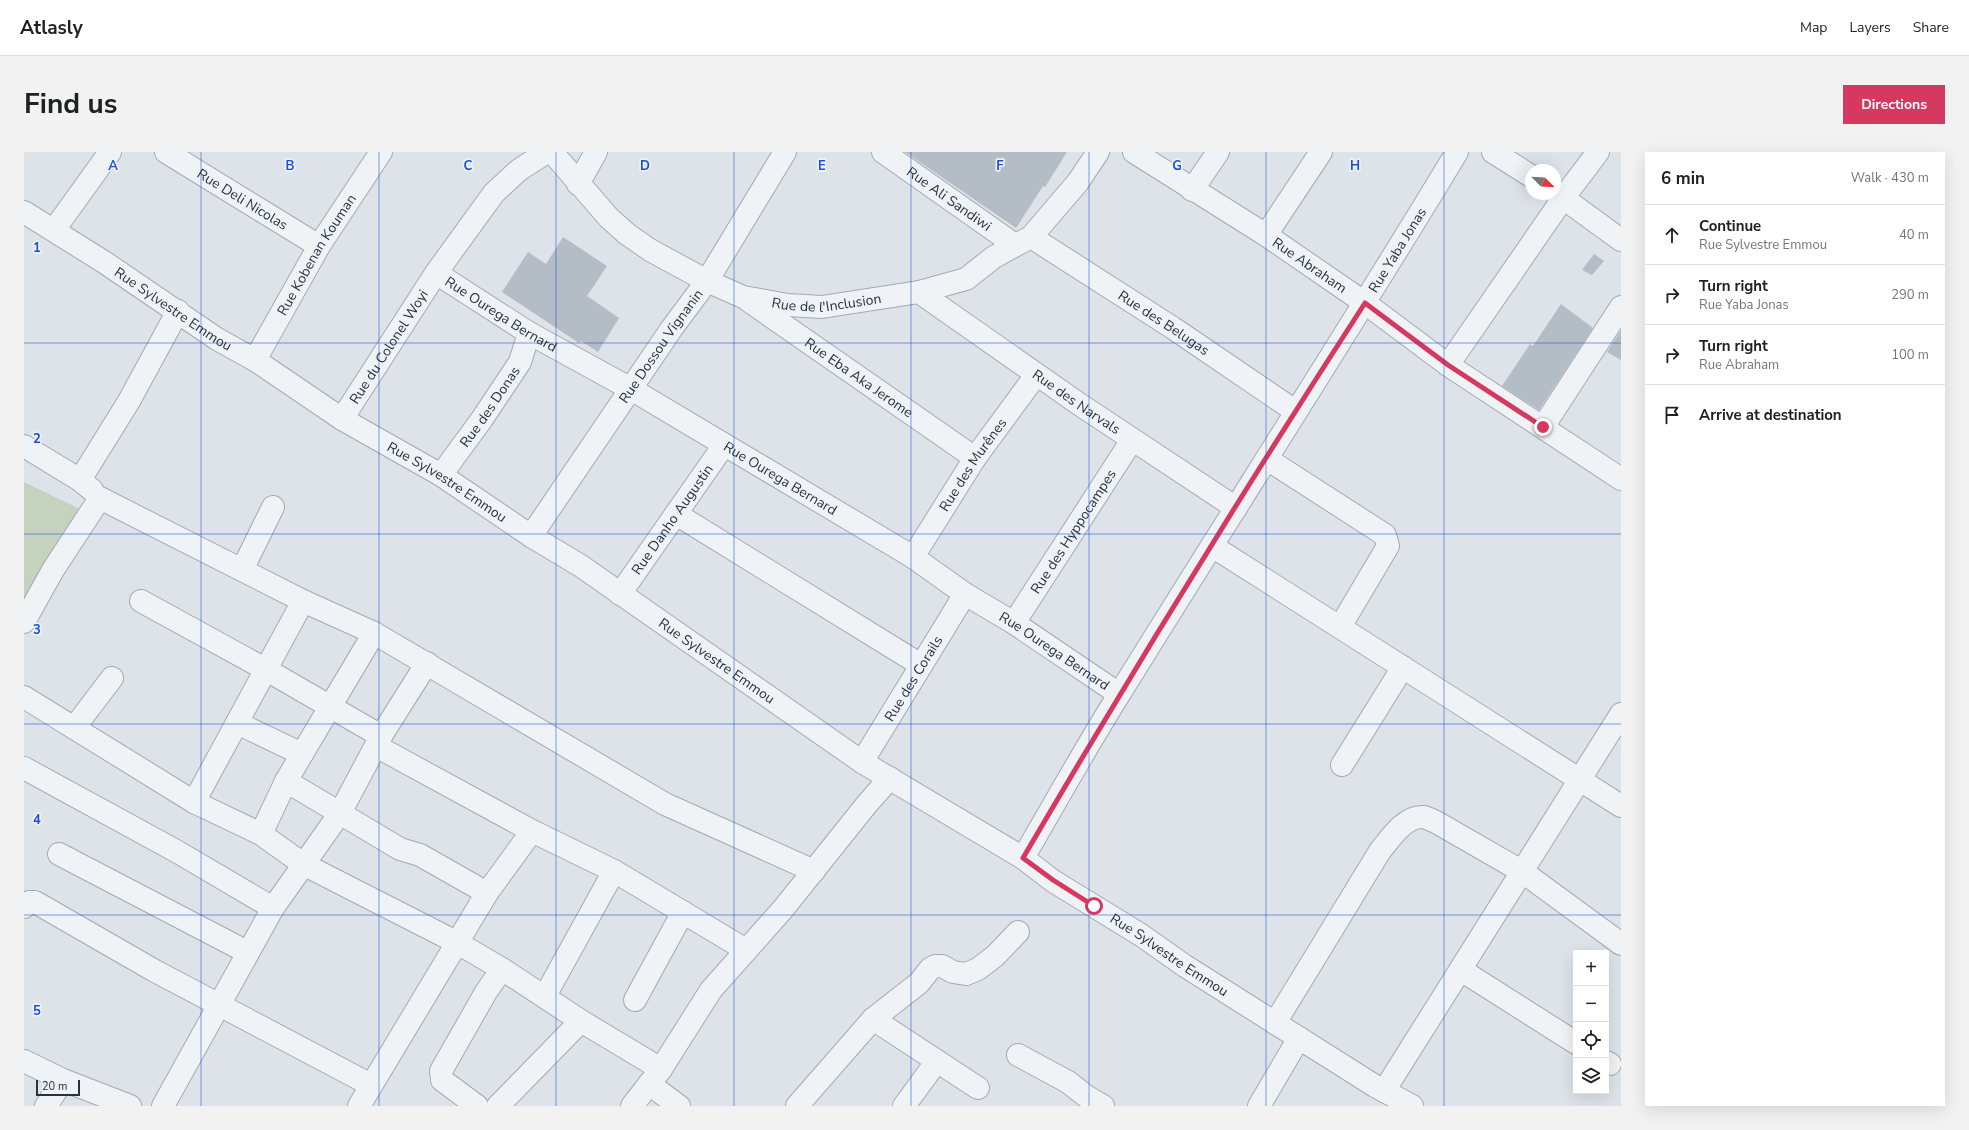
<!DOCTYPE html>
<meta charset="utf-8">
<style>
body{margin:0;font-family:"Nunito Sans",sans-serif;background:#f2f2f2;color:#202124}
.controls{position:absolute;right:12px;bottom:12px;display:grid;overflow:hidden;border-radius:0px;box-shadow:0 4px 16px #0002}
.controls button{width:36px;height:36px;display:grid;place-items:center;padding:0;border:0;border-bottom:1px solid #e0e0e0;background:#fff;color:#202124;font:20px sans-serif}
.compass{position:absolute;left:1501px;top:12px;width:36px;height:36px;border-radius:50%;background:#fff;box-shadow:0 4px 16px #0002;rotate:114deg}
.scale{position:absolute;left:12px;bottom:10px;width:44px;box-sizing:border-box;padding-left:4px;border:2px solid #263240;border-top:0;font-size:11px;line-height:14px;white-space:nowrap;color:#263240;-webkit-text-stroke:3px #edf1f6;paint-order:stroke}
.stop{position:absolute;width:12px;height:12px;margin:-9px;border:3px solid #d63960;border-radius:50%;background:#fff}
.stop.end{background:#d63960;border-color:#fff;box-shadow:0 1px 4px #0008}
.list{margin:0;padding:0;list-style:none}
h2{display:flex;justify-content:space-between;align-items:center;height:52px;margin:0;padding:0 16px;font-size:17px}
h2 small{font-size:13px;font-weight:400;color:#757577}
.list li{display:grid;grid-template-columns:26px 1fr auto;gap:12px;align-items:center;box-sizing:border-box;height:60px;padding:0 16px;border-top:1px solid #e0e0e0}
.list b{display:block;font-size:15px;white-space:nowrap}
.list p{margin:0;font-size:13px;white-space:nowrap;color:#757577}
.list em{font-size:13px;font-style:normal;color:#757577}
.icon{flex:none;width:22px;height:22px;fill:none;stroke:currentColor;stroke-width:2;stroke-linecap:round;stroke-linejoin:round}
.map{position:relative;flex:none;width:1597px;height:954px;overflow:hidden;border-radius:0px}
header{display:flex;align-items:center;gap:24px;box-sizing:border-box;height:56px;padding:0 20px;background:#fff;border-bottom:1px solid #e0e0e0}
header strong{font-size:19px}
nav{display:flex;gap:22px;margin-inline-start:auto;font-size:14px}
.intro{display:flex;align-items:center;justify-content:space-between;box-sizing:border-box;height:96px;padding:0 24px}
h1{margin:0;font-size:28px}
.button{padding:10px 18px;border-radius:0px;background:#d63960;color:#fff;font-size:14px;font-weight:700}
main{display:flex;gap:24px;padding:0 24px}
aside{flex:1;background:#fff;border-radius:0px;box-shadow:0 4px 16px #0002}
.map>svg:first-child{display:block}
</style>
<header>
<strong>Atlasly</strong>
<nav><a>Map</a><a>Layers</a><a>Share</a></nav>
</header>
<div class="intro"><h1>Find us</h1><a class="button">Directions</a></div>
<main>
<div class="map">
<svg width="1597" height="954" viewBox="0 0 1597 954">
<rect width="100%" height="100%" fill="#dde3e8"/>
<polygon fill="#c5d3be" points="0,330 60,359 0,453"/>
<g fill="#b4bcc5">
<polygon points="881,0 1043,0 1021,35 1019,34 992,76"/>
<polygon points="539,85 583,114 563,144 595,166 574,200 557,189 555,191 478,140 504,100 522,112"/>
<polygon points="1570,102 1580,109 1568,123 1558,118"/>
<polygon points="1537,152 1569,176 1515,258 1478,234 1506,192 1509,194"/>
<polygon points="1597,178 1597,208 1583,200"/>
</g>
<g fill="none" stroke-linecap="round" stroke-linejoin="round">
<defs>
<g id="minor">
<path id="s1" d="M142 0 295 94"/>
<path id="s2" d="M528 0 585 66 603 82 626 98 683 129 719 145 764 153 798 155 895 140 942 127 970 105 1007 85 1054 30 1074 0"/>
<path id="s3" d="M859 0 991 93"/>
<path id="s4" d="M1110 0 1242 83 1341 151 1424 213 1597 327"/>
<polyline points="1469,0 1507,24"/>
<polyline points="554,32 572,0"/>
<polyline points="1168,38 1194,0"/>
<polyline points="1531,40 1597,88"/>
<path id="s5" d="M0 60 80 110 193 187 231 208 318 267 417 323 507 384 557 414 838 610 999 706 1029 729 1117 783 1161 814 1351 934 1388 954"/>
<polyline points="30,78 86,0"/>
<polyline points="1242,83 1297,0"/>
<path id="s6" d="M1007 85 1149 176 1271 259"/>
<path id="s7" d="M412 121 505 181 607 237 889 405 941 442 990 471 1095 542"/>
<path id="s8" d="M895 140 1055 252 1212 356"/>
<path id="s9" d="M725 149 951 306"/>
<path id="s10" d="M231 208 295 94 357 0"/>
<polyline points="1424,213 1540,45 1574,0"/>
<path id="s11" d="M318 267 412 121 470 41 495 18 523 0"/>
<polyline points="1519,275 1597,155"/>
<polyline points="0,294 56,328 68,338"/>
<polyline points="1243,307 1361,383 1364,394 1316,475"/>
<path id="s12" d="M417 323 458 267 496 210 505 181"/>
<polyline points="56,328 105,249 154,159"/>
<polyline points="652,362 897,513"/>
<path id="s13" d="M507 384 648 176 683 129 761 0"/>
<polyline points="1188,394 1597,654"/>
<path id="s14" d="M889 405 951 306 1012 223"/>
<polyline points="218,418 249,355"/>
<path id="s15" d="M596 442 700 293"/>
<polyline points="117,449 241,517 357,584"/>
<polyline points="0,470 29,418 76,346 279,449 350,481 641,652 790,719"/>
<path id="s16" d="M990 471 1108 288"/>
<polyline points="0,545 170,650 237,682 279,712 432,790 478,817 557,869 637,917"/>
<polyline points="213,571 278,602"/>
<polyline points="50,576 88,526"/>
<polyline points="352,594 508,679 590,719 722,798"/>
<path id="s17" d="M838 610 941 442"/>
<polyline points="1318,613 1379,515"/>
<polyline points="0,616 152,699 249,756"/>
<polyline points="262,629 376,697 396,703 463,741"/>
<polyline points="170,650 279,449"/>
<polyline points="237,682 262,629 350,481"/>
<polyline points="35,702 223,800"/>
<path id="s18" d="M999 706C1031 651 1062 595 1096 541 1208 360 1323 182 1433 0"/>
<polyline points="0,755 5,750 11,750 131,819 347,933"/>
<polyline points="1437,818 1552,891"/>
<polyline points="521,844 590,719"/>
<polyline points="611,848 659,760"/>
<polyline points="849,867 954,936"/>
<path d="M1251 871 1356 699C1366 687 1381 663 1400 665 1403 666 1408 668 1412 670L1499 720 1597 792"/>
<polyline points="994,903 1044,930 1062,944 1079,954"/>
<polyline points="0,909 39,928 106,954"/>
<polyline points="1582,910 1586,912"/>
<polyline points="625,932 655,954"/>
<polyline points="1360,939 1597,562"/>
<polyline points="22,954 39,928"/>
<polyline points="139,954 249,756 316,661 357,584 403,511"/>
<polyline points="335,954 463,741 508,679"/>
<polyline points="453,954 418,928 417,919 462,840 478,817"/>
<polyline points="474,954 557,869"/>
<polyline points="608,954 637,917 687,838 759,757 843,652 866,626"/>
<polyline points="773,954 849,867 895,831 906,817 911,814 918,814 929,820 942,822 954,817 971,804 994,780"/>
<polyline points="880,954 913,909"/>
<polyline points="1235,954 1275,886"/>
</g>
</defs>
<use href="#minor" stroke="#a2aab2" stroke-width="24"/>
<use href="#minor" stroke="#f0f3f6" stroke-width="22"/>
</g>
<g fill="none" stroke-linecap="round" stroke-linejoin="round">
<path stroke="#d63960" stroke-width="5" d="M1070 754 1029 728 999 706C1109 518 1223 333 1341 151L1424 213 1519 275"/>
</g>
<path fill="none" stroke="#1d4ed8" stroke-width="1" stroke-opacity="0.55" d="M177 0V954M355 0V954M532 0V954M710 0V954M887 0V954M1065 0V954M1242 0V954M1420 0V954M0 191H1597M0 382H1597M0 572H1597M0 763H1597"/>
<g text-anchor="middle" dominant-baseline="central" stroke-width="3.5" stroke-linejoin="round" paint-order="stroke">
<g font-size="14" fill="#263240" stroke="#edf1f6">
<text stroke="none"><textPath href="#s1" startOffset="90">Rue Deli Nicolas</textPath></text>
<text stroke="none"><textPath href="#s3" startOffset="81">Rue Ali Sandiwi</textPath></text>
<text stroke="none"><textPath href="#s18" startOffset="714">Rue Yaba Jonas</textPath></text>
<text stroke="none"><textPath href="#s10" startOffset="122">Rue Kobenan Kouman</textPath></text>
<text stroke="none"><textPath href="#s4" startOffset="209">Rue Abraham</textPath></text>
<text stroke="none"><textPath href="#s2" startOffset="328">Rue de l'Inclusion</textPath></text>
<text stroke="none"><textPath href="#s5" startOffset="178">Rue Sylvestre Emmou</textPath></text>
<text stroke="none"><textPath href="#s7" startOffset="77">Rue Ourega Bernard</textPath></text>
<text stroke="none"><textPath href="#s6" startOffset="158">Rue des Belugas</textPath></text>
<text stroke="none"><textPath href="#s13" startOffset="230">Rue Dossou Vignanin</textPath></text>
<text stroke="none"><textPath href="#s11" startOffset="86">Rue du Colonel Woyi</textPath></text>
<text stroke="none"><textPath href="#s9" startOffset="134">Rue Eba Aka Jerome</textPath></text>
<text stroke="none"><textPath href="#s8" startOffset="192">Rue des Narvals</textPath></text>
<text stroke="none"><textPath href="#s12" startOffset="84">Rue des Donas</textPath></text>
<text stroke="none"><textPath href="#s14" startOffset="110">Rue des Murênes</textPath></text>
<text stroke="none"><textPath href="#s7" startOffset="401">Rue Ourega Bernard</textPath></text>
<text stroke="none"><textPath href="#s5" startOffset="502">Rue Sylvestre Emmou</textPath></text>
<text stroke="none"><textPath href="#s15" startOffset="91">Rue Danho Augustin</textPath></text>
<text stroke="none"><textPath href="#s16" startOffset="109">Rue des Hyppocampes</textPath></text>
<text stroke="none"><textPath href="#s7" startOffset="725">Rue Ourega Bernard</textPath></text>
<text stroke="none"><textPath href="#s5" startOffset="826">Rue Sylvestre Emmou</textPath></text>
<text stroke="none"><textPath href="#s17" startOffset="98">Rue des Corails</textPath></text>
<text stroke="none"><textPath href="#s5" startOffset="1366">Rue Sylvestre Emmou</textPath></text>
</g>
</g>
<g font-size="13" text-anchor="middle" font-weight="bold" fill="#1d4ed8" stroke="#edf1f6" stroke-width="3.5" stroke-linejoin="round" paint-order="stroke">
<text x="89" y="18">A</text>
<text x="266" y="18">B</text>
<text x="444" y="18">C</text>
<text x="621" y="18">D</text>
<text x="798" y="18">E</text>
<text x="976" y="18">F</text>
<text x="1153" y="18">G</text>
<text x="1331" y="18">H</text>
<text x="13" y="100">1</text>
<text x="13" y="291">2</text>
<text x="13" y="482">3</text>
<text x="13" y="672">4</text>
<text x="13" y="863">5</text>
</g>
</svg>
<div class="controls">
<button>+</button>
<button>−</button>
<button><svg class="icon" aria-label="locate" viewBox="0 0 24 24"><circle cx="12" cy="12" r="6"/><path d="M12 2v4M12 18v4M2 12h4M18 12h4"/></svg></button>
<button><svg class="icon" aria-label="layers" viewBox="0 0 24 24"><path d="M12 4l9 5-9 5-9-5zM3 14l9 5 9-5"/></svg></button>
</div>
<svg class="compass" viewBox="-18 -18 36 36"><path d="M0-13l5 13h-10z" fill="#e53935"/><path d="M0 13l5-13h-10z" fill="#757577"/></svg>
<div class="scale">20 m</div>
<div class="stop" style="left:1070px;top:754px"></div>
<div class="stop end" style="left:1519px;top:275px"></div>
</div>
<aside>
<h2>6 min<small>Walk · 430 m</small></h2>
<ul class="list">
<li><svg class="icon" aria-label="ahead" viewBox="0 0 24 24"><path d="M12 20V5M6 11l6-6 6 6"/></svg><div><b>Continue</b><p>Rue Sylvestre Emmou</p></div><em>40 m</em></li>
<li><svg class="icon" aria-label="right" viewBox="0 0 24 24"><path d="M7 20v-9h11M14 6l5 5-5 5"/></svg><div><b>Turn right</b><p>Rue Yaba Jonas</p></div><em>290 m</em></li>
<li><svg class="icon" aria-label="right" viewBox="0 0 24 24"><path d="M7 20v-9h11M14 6l5 5-5 5"/></svg><div><b>Turn right</b><p>Rue Abraham</p></div><em>100 m</em></li>
<li><svg class="icon" aria-label="arrive" viewBox="0 0 24 24"><path d="M6 21V4h12l-3 4 3 4H6"/></svg><div><b>Arrive at destination</b></div></li>
</ul>
</aside>
</main>
